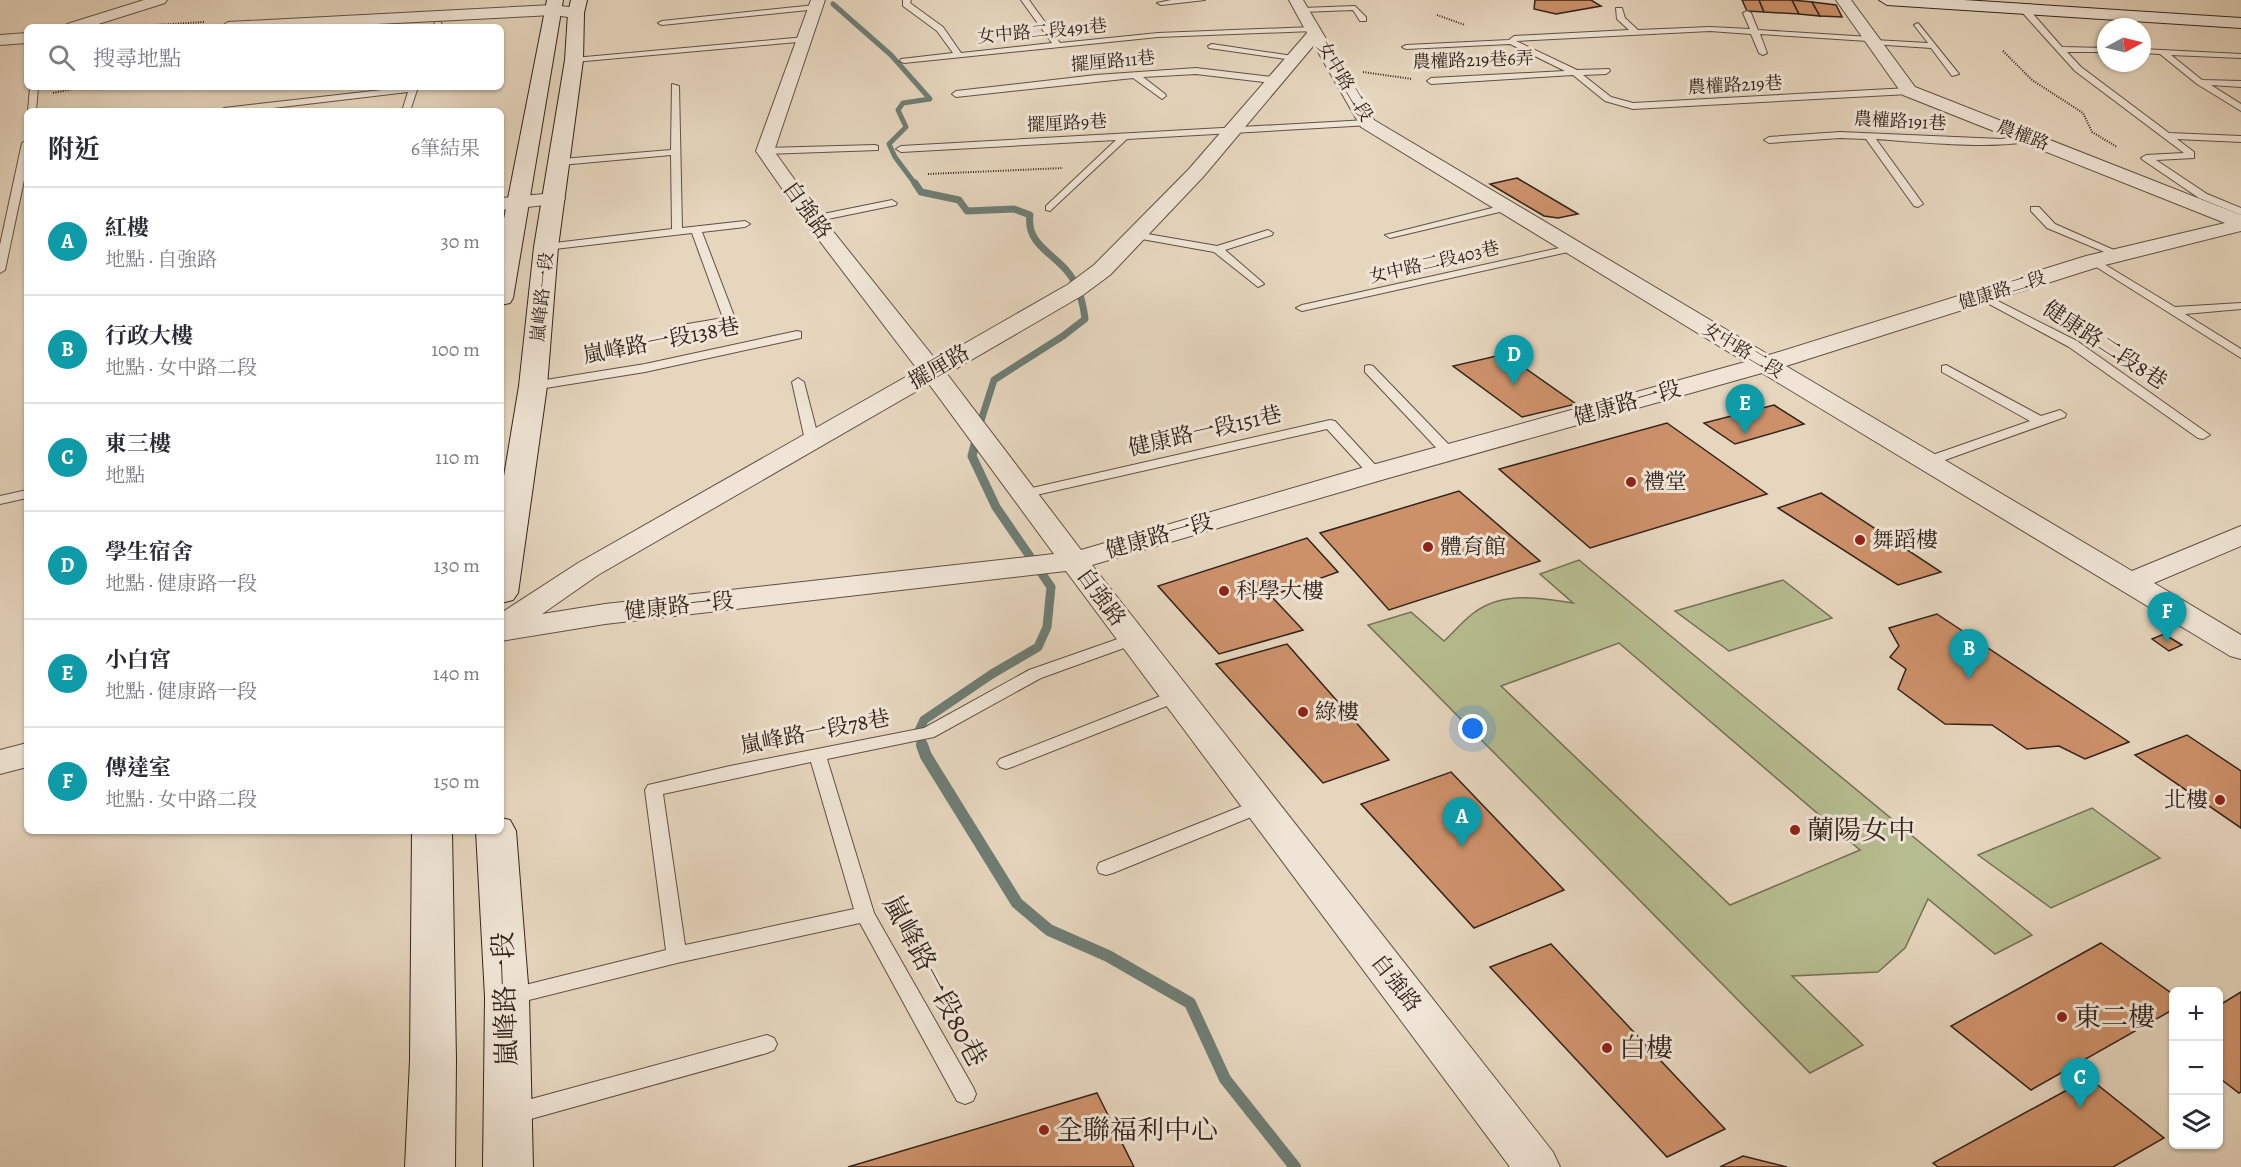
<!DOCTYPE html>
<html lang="zh-TW">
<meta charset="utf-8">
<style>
body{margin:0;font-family:Alegreya,"Noto Serif TC",serif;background:#f2f2f3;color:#2b2b33}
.controls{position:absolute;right:18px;bottom:18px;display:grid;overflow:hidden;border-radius:9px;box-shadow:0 2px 4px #0004}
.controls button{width:54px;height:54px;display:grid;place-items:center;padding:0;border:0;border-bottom:2px solid #e1e1e2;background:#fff;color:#2b2b33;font:30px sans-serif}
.compass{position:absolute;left:2097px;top:18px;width:54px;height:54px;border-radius:50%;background:#fff;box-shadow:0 2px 4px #0004;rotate:83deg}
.you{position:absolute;left:1473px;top:729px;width:21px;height:21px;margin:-15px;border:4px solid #fff;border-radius:50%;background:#1a73e8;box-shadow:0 0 0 9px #1a73e833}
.badge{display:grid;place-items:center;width:39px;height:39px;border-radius:50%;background:#8f2418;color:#fff;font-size:20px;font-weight:700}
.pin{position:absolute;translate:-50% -50px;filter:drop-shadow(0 2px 3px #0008)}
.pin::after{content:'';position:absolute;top:32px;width:21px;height:18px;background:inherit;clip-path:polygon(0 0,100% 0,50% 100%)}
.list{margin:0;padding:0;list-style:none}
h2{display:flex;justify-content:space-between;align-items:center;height:78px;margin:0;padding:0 24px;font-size:26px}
h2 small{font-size:20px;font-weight:400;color:#7c7c81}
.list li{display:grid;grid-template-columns:39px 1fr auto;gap:18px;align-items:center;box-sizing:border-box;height:108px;padding:0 24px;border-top:2px solid #e1e1e2}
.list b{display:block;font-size:22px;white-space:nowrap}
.list p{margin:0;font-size:20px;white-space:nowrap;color:#7c7c81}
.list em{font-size:20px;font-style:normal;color:#7c7c81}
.icon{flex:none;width:33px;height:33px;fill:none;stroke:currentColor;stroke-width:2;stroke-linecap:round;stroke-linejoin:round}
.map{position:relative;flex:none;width:2241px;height:1167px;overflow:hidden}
.search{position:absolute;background:#fff;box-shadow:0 2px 4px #0004;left:24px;top:24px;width:480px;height:66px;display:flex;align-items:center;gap:15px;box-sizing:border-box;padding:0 21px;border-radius:9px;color:#7c7c81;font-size:22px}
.panel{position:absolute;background:#fff;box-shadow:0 2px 4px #0004;left:24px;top:108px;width:480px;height:726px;border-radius:9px}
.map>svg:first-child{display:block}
</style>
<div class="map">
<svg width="2241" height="1167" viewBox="0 0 2241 1167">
<rect width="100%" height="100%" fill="#e6d6be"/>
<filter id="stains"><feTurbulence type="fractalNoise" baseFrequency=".00333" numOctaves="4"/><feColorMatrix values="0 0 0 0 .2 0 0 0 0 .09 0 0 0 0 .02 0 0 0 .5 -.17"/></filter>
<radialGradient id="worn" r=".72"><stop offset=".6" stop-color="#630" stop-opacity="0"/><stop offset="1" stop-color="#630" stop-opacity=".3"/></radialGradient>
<g fill="#b6bd90" stroke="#747056" stroke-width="1.5" fill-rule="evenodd">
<path d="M1579 560 2032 935 1995 954 1928 899 1905 948 1878 972 1792 976 1863 1045 1810 1073 1368 625 1411 612 1444 641C1453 633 1461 623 1471 615 1501 590 1538 598 1573 603L1540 574ZM1619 643 1860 850 1730 905 1501 686Z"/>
<polygon points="1783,580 1832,618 1729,651 1675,611"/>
<polygon points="2092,808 2160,858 2051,908 1978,855"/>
</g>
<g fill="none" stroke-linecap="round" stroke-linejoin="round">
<polyline stroke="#6e7d74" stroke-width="5" points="833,4 891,55 930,99 903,103 898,110 906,127 889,144 895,157 916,185"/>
<path stroke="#6e7d74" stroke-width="7" d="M915 183 921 192 959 200 967 211 1014 209 1030 215C1026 243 1051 252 1067 271 1078 284 1083 302 1085 319L1063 336 994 380 979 427"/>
<polyline stroke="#6e7d74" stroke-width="9" points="923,747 918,733 924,720 992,674 1038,647 1047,627 1051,587 996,507 972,456 980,426"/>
<polyline stroke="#6e7d74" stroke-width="12" points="922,745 926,756 1017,903 1049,930 1108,956 1190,1003 1225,1079 1295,1167"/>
</g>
<g fill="#cd916a" stroke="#33231c" stroke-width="1.5">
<polygon points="1535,0 1591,0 1601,6 1556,14 1534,9"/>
<polygon points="1742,0 1759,0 1764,12 1747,11"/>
<polygon points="1759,0 1792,0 1799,14 1764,12"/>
<polygon points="1792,0 1812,2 1820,16 1799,14"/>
<polygon points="1812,2 1836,5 1842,17 1820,16"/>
<polygon points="1517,178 1578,214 1558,218 1544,216 1490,184"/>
<polygon points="1505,354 1576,404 1522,417 1453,366"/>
<polygon points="1774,405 1804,424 1735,444 1704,423"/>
<polygon points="1667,423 1767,494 1590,548 1499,469"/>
<polygon points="1459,491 1540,561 1389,610 1320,533"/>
<polygon points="1821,493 1941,572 1898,585 1778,508"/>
<polygon points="1307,538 1338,572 1271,596 1303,630 1219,654 1158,586"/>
<polygon points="1937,614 2129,742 2085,759 2059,746 2027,749 1992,725 1945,724 1898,689 1906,669 1890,657 1899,646 1889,628"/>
<polygon points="2164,634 2182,645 2169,651 2152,639"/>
<polygon points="1287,644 1389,760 1323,783 1216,664"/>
<polygon points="2187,735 2241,771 2241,828 2135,755"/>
<polygon points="1451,772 1564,890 1474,928 1361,804"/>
<polygon points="2101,943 2174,995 2174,1009 2031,1090 1951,1026"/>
<polygon points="1551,944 1725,1129 1667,1157 1490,967"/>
<polygon points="2241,992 2241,1092 2239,1093 2218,1077 2218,1006"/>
<polygon points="2089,1078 2164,1138 2113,1167 1938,1167 1933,1163"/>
<polygon points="1097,1093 1134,1167 848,1167"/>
<polygon points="1743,1156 1787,1167 1720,1167"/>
</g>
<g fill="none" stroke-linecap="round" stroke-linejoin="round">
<defs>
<g id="lane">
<polygon points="903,0 911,0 910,3 943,27 961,53 1052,43 1021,0 1029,0 1060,43 1158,33 1313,27 1317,29 1313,31 1158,37 904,63 900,61 901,59 953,53 937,31 903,6"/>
<polygon points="1171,0 1205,0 1161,5 1157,3"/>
<polygon points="815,5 818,5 818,9 662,25 658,23 662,21"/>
<polygon points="1355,6 1366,17 1366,21 1360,21 1353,10 1302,12 1298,10 1302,8"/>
<polygon points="2021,7 2027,7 2062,47 2106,48 2106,52 2067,52 2081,67 2169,133 2241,136 2241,142 2177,139 2194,152 2194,158 2156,160 2207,194 2241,208 2241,215 2199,198 2143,160 2141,158 2146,155 2184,153 2075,71 2021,11"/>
<polygon points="1616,8 1622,8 1625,18 1638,30 1710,27 1750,29 1743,13 1747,11 1751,13 1758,30 1870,37 1874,40 1928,43 1914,25 1918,23 1959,74 1952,76 1931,48 1872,44 1868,41 1760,34 1767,53 1763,55 1759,53 1751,34 1710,31 1516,41 1577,70 1609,69 1610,71 1606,74 1583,75 1611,97 1633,103 1909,88 1913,91 1909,94 1633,109 1605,101 1573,75 1431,84 1427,81 1431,78 1565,71 1510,44 1406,49 1402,47 1406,45 1509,40 1514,36 1629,30 1617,19"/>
<polygon points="435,22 441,22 442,27 434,27"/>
<polygon points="805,37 808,37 808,41 574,62 570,60 574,58"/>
<polygon points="1212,44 1293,56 1297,58 1293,60 1209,48 1208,46"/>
<polygon points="2142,49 2241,54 2241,58 2171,55 2202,80 2241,81 2241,87 2211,85 2241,104 2241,111 2197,84 2160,54 2142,53"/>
<polygon points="1196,68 1273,77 1277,80 1273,83 1196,74 1143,77 1165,94 1166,96 1162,99 1133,78 956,97 952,94 956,91 1096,75"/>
<polygon points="672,84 679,86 682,228 745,221 750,224 745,227 702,232 736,321 734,323 674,333 668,329 670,327 723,318 692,233 546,250 541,247 546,244 672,229 671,155 561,165 556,162 561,159 671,150"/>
<polygon points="30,87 38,87 36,111 28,111"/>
<polygon points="408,87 418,87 410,111 402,111 408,92 247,111 220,111 224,108"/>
<polygon points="1367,120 1372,123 1370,125 1127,139 1050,211 1046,210 1046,206 1116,140 901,152 896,149 901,146"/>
<path d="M1840 132 2001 139 2030 135 2035 138C2014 152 1906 141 1876 139L1923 204 1918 207 1914 206 1866 139 1840 138 1769 143 1764 140 1769 137Z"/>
<polygon points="27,140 27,166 5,270 0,273 0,245 22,143"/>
<polygon points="875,145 878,146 878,150 765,154 760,151 765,148"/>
<polygon points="892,200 897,203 896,205 813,222 808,219 813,216"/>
<polygon points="1504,205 1508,206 1508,210 1390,238 1385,235"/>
<polygon points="2031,207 2039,207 2055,224 2123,254 2118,257 2114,256 2047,228 2031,211"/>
<polygon points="1268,230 1273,233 1272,235 1225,250 1262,282 1264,284 1258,287 1214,252 1136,238 1131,235 1136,232 1217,246"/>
<polygon points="1573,245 1577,246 1577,250 1302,311 1296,308 1302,305"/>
<polygon points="2094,258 2175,307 2241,303 2241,309 2185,314 2241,349 2241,358 2090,263 2090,259"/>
<polygon points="1982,293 2077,341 2210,435 2203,439 2198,438 2069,347 1978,298 1976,296"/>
<polygon points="797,331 801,332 801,338 645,372 533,390 527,386 533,382 645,364"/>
<polygon points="1369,365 1373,366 1454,450 1456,453 1454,456 1444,456 1365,372 1365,366"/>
<polygon points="1946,365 2041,416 2060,410 2066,414 2065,417 1931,465 1921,465 1919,462 1921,459 2030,421 1942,372 1942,366"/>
<polygon points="798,378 804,382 819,440 817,443 812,444 805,440 792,382"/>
<polygon points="1330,420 1335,421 1380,470 1382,473 1380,476 1370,476 1327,429 1023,498 1016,494 1023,490"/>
<polygon points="27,490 27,498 0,504 0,496"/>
<path d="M1132 634 1138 635 1140 639 1138 643 1041 678 934 737 827 759 874 913 973 1087 976 1094 973 1101 965 1104 957 1101 860 923 677 963 509 1005 502 1003 499 997 502 991 509 989 666 950 645 790 648 785 730 766 924 728 1029 670ZM811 762 854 909 685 945 663 794Z"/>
<polygon points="1176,690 1182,692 1184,696 1182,700 1012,767 1006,769 1000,767 997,763 1000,759"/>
<polygon points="1260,799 1266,801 1269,806 1266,811 1113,873 1106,875 1099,873 1097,868 1099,863"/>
<polygon points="767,1035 774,1038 777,1044 774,1050 767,1053 513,1124 505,1121 502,1114 505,1107 513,1104"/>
</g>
<g id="street">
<polygon points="144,0 167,0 165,3 89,27 65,27 67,24"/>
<path d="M811 0H825L774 151 820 215 936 360 1067 285 1094 265 1189 169 1307 33 1289 0H1303L1374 120 1769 355 2086 256 2225 223 1903 95 1836 0H1851L1915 87 2241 215V231L2101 266 1786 366 2132 571 2241 526V546L2154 583 2241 635V659L2230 656 1762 373 1385 479 1092 565 1553 1152 1560 1167H1510L1066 571 605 624 501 641V613L578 563 918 370 806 223 756 151ZM1314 45 1361 127 1745 362 1365 467 1081 550 947 374 1083 295 1110 275 1203 177ZM929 384 1054 554 605 604 542 614 598 575Z"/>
<polygon points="553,5 576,8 584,13 576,18 553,15 317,27 220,27 228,22"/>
<polygon points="27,33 27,43 0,45 0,35"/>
<polygon points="555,193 562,195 565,199 562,203 501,210 501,198"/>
<polygon points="27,743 27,767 0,774 0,750"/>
</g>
<g id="secondary">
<polygon points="547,0 563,0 513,298 510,303 501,305 501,234"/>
<polygon points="571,0 587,0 584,13 583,60 558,247 547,386 518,593 513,600 501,603 501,494 519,386 534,247 565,60 568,13"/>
<polygon points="1879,0 1964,0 2241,18 2241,28 1887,5"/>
<polygon points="501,818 510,820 516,831 529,997 533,1167 483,1167 485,997 476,831 501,831"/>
<polygon points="412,831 452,831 456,1060 455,1167 405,1167 410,1060"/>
</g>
</defs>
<use href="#lane" stroke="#605044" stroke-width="2"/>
<use href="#street" stroke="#605044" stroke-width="2"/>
<use href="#secondary" stroke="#33231c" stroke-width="2"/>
<g stroke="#33231c" stroke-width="2" stroke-dasharray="1 1.5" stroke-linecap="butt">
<polyline points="1437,15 1465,25"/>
<polyline points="153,25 205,22"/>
<polyline points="2003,51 2032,80 2083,113 2092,132 2117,147"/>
<polyline points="1363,72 1412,79"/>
<polyline points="53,93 82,87"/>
<polyline points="928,174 1063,168"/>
</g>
<use href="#lane" fill="#efe4d5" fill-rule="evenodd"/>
<use href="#street" fill="#efe4d5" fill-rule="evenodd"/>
<use href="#secondary" fill="#efe4d5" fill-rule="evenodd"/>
</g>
<g fill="#8f2418" stroke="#efe4d5" stroke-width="2">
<circle cx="1631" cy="482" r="6"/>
<circle cx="1860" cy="540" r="6"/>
<circle cx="1428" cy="547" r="6"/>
<circle cx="1224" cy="591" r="6"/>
<circle cx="1303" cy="712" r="6"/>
<circle cx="2220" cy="800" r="6"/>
<circle cx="1795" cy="830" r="6"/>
<circle cx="2062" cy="1017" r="6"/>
<circle cx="1607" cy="1048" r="6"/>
<circle cx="1044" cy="1130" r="6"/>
</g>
<g text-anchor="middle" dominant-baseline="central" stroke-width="6" stroke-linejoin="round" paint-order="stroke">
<g font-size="18" fill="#33231c" stroke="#efe4d5">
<text transform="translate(1042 31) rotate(-5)">女中路二段491巷</text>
<text transform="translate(1473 60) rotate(-2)">農權路219巷6弄</text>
<text transform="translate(1113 61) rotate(-5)">擺厘路11巷</text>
<text transform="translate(1345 81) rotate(59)">女中路二段</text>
<text transform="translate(1735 85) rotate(-3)">農權路219巷</text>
<text transform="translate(1900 121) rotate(3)">農權路191巷</text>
<text transform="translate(1067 123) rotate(-3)">擺厘路9巷</text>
<text transform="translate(2023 135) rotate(21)">農權路</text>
<text transform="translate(1434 262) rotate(-13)">女中路二段403巷</text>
<text transform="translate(2002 290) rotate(-17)">健康路二段</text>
<text transform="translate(542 297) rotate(-84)">嵐峰路一段</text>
<text transform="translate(1743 350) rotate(31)">女中路二段</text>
</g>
<g font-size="22" fill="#33231c" stroke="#efe4d5">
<text transform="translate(807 210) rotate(54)">自強路</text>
<text transform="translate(661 341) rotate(-11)">嵐峰路一段138巷</text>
<text transform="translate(2105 345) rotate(33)">健康路二段8巷</text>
<text transform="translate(939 367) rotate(-30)">擺厘路</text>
<text transform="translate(1627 403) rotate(-16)">健康路一段</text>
<text transform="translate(1205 431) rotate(-13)">健康路一段151巷</text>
<text transform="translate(1159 536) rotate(-16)">健康路一段</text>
<text transform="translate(1101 597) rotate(54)">自強路</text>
<text transform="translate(679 606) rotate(-6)">健康路一段</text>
<text transform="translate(815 732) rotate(-11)">嵐峰路一段78巷</text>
<text transform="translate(1396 983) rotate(52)">自強路</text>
</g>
<g font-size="22" fill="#33231c" stroke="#efe4d5" text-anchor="start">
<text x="1643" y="482">禮堂</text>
<text x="1872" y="540">舞蹈樓</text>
<text x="1440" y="547">體育館</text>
<text x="1236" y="591">科學大樓</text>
<text x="1315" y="712">綠樓</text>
<text x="2208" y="800" text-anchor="end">北樓</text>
</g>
<g font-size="27" fill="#33231c" stroke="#efe4d5" text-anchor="start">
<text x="1807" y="830">蘭陽女中</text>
<text x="2074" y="1017">東二樓</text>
<text x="1619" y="1048">白樓</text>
<text x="1056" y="1130">全聯福利中心</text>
</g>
<g font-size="27" fill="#33231c" stroke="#efe4d5">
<text transform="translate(935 981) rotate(62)">嵐峰路一段80巷</text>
<text transform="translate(505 999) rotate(-92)">嵐峰路一段</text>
</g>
</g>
<rect width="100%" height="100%" filter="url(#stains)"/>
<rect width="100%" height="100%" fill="url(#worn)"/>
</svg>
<div class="controls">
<button>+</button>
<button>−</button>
<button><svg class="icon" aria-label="layers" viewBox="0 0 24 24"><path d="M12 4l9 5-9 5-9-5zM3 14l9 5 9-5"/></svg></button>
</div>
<svg class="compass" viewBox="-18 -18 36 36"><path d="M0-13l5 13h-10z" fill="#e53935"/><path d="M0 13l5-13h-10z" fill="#7c7c81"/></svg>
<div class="you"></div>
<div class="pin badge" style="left:1462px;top:847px;background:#0f9aa8">A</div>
<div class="pin badge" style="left:1969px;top:679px;background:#0f9aa8">B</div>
<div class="pin badge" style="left:2080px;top:1108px;background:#0f9aa8">C</div>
<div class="pin badge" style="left:1514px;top:385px;background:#0f9aa8">D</div>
<div class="pin badge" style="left:1745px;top:434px;background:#0f9aa8">E</div>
<div class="pin badge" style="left:2167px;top:642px;background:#0f9aa8">F</div>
<div class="search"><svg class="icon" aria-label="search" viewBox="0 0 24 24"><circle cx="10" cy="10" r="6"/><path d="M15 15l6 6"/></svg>搜尋地點</div>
<section class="panel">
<h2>附近<small>6筆結果</small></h2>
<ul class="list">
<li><span class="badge" style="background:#0f9aa8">A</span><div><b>紅樓</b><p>地點 · 自強路</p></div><em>30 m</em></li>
<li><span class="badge" style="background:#0f9aa8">B</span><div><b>行政大樓</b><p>地點 · 女中路二段</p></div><em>100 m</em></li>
<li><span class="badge" style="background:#0f9aa8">C</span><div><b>東三樓</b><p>地點</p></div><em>110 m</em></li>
<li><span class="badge" style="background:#0f9aa8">D</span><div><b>學生宿舍</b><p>地點 · 健康路一段</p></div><em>130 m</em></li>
<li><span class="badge" style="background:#0f9aa8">E</span><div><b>小白宮</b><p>地點 · 健康路一段</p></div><em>140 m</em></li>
<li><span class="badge" style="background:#0f9aa8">F</span><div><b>傳達室</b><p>地點 · 女中路二段</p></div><em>150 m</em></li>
</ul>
</section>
</div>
